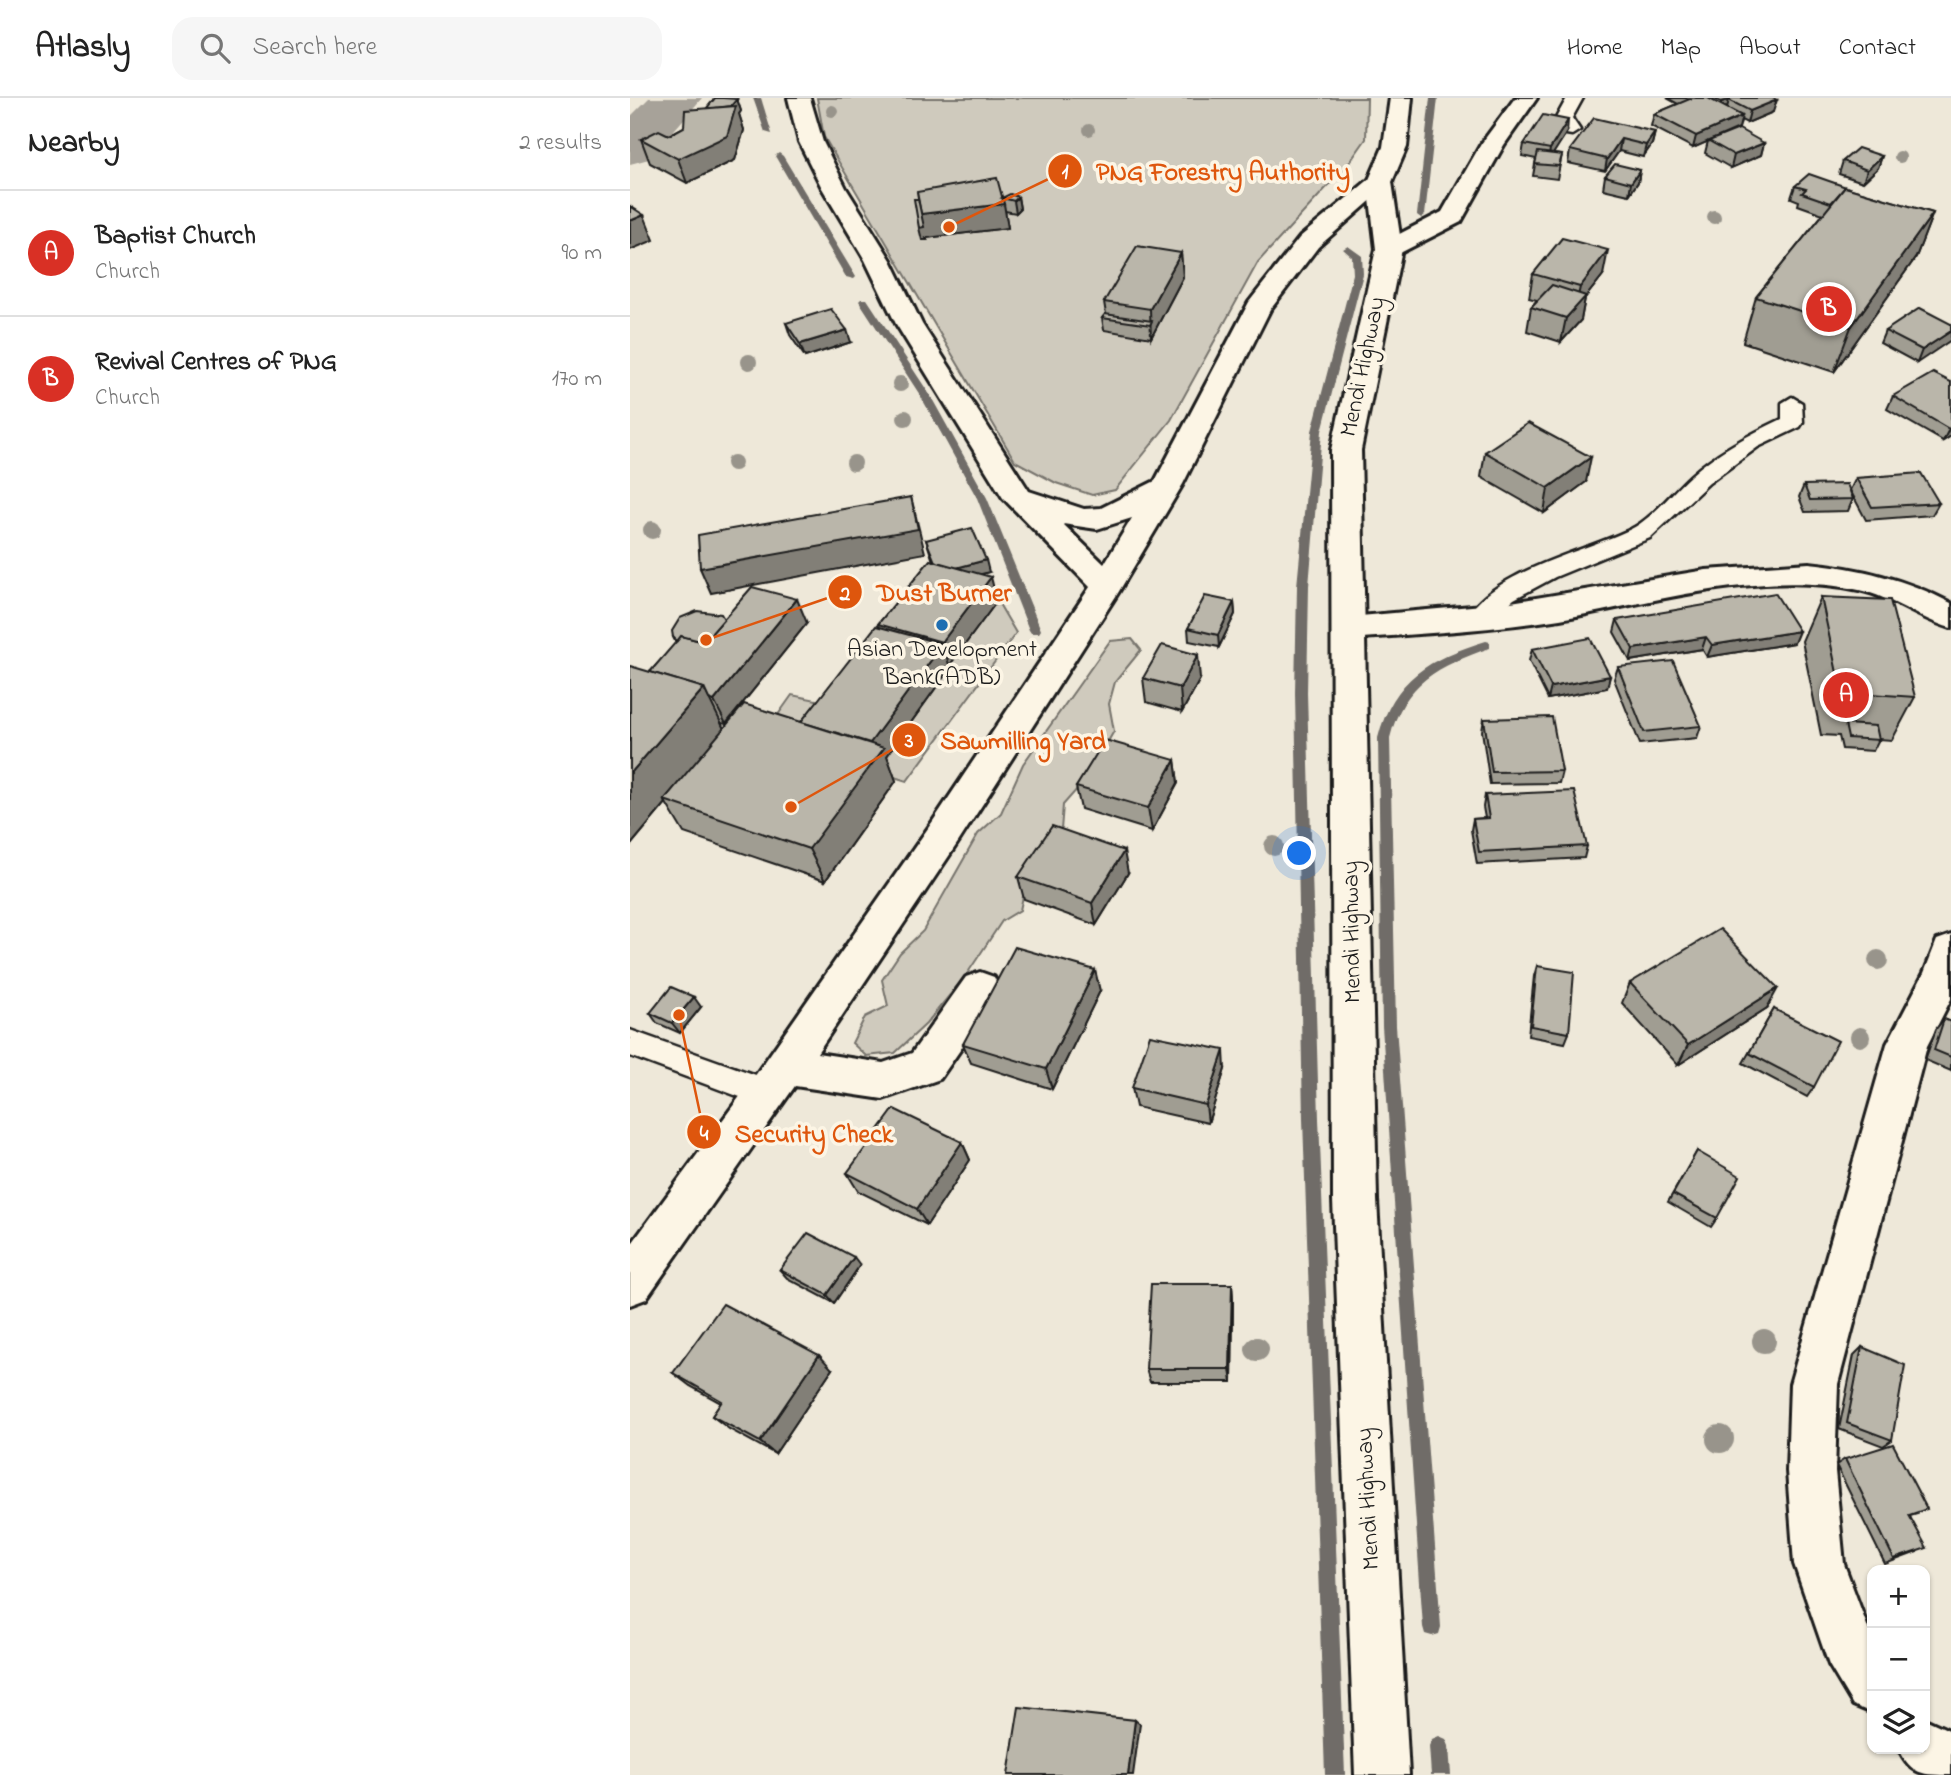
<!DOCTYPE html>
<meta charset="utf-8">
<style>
body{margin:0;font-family:"Indie Flower",sans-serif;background:#f6f6f6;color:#222}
.controls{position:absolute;right:21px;bottom:21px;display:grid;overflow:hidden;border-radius:14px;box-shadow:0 2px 5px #0004}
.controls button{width:63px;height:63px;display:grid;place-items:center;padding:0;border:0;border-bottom:2px solid #e0e0e0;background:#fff;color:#222;font:35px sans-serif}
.you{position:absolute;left:670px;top:756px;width:24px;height:24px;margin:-18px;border:5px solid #fff;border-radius:50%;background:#1a73e8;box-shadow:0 0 0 10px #1a73e833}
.badge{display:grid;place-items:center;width:46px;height:46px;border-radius:50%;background:#d93025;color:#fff;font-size:23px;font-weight:700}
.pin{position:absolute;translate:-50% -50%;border:4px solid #fff;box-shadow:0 2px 7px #0006}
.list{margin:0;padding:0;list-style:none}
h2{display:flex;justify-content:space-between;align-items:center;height:91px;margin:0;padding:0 28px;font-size:30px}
h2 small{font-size:23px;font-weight:400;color:#767676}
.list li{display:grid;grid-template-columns:46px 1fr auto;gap:21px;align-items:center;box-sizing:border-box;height:126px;padding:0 28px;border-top:2px solid #e0e0e0}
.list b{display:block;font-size:26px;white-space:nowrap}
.list p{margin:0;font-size:23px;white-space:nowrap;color:#767676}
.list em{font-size:23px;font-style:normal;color:#767676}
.icon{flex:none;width:38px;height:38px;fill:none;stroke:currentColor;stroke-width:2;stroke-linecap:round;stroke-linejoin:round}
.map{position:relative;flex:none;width:1321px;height:1677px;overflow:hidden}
header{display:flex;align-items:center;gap:42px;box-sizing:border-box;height:98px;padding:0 35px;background:#fff;border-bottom:2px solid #e0e0e0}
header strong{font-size:33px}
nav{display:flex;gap:38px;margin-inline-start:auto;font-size:24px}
.search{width:490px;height:63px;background:#f6f6f6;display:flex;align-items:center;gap:18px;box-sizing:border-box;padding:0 24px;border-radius:21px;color:#767676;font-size:26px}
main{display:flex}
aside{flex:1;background:#fff}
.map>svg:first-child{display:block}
</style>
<header>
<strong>Atlasly</strong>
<div class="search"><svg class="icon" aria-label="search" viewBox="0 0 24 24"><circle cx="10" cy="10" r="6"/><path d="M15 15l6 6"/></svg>Search here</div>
<nav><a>Home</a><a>Map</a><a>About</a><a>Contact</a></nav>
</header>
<main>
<aside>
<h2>Nearby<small>2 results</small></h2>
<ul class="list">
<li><span class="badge">A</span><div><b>Baptist Church</b><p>Church</p></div><em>90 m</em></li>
<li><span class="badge">B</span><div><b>Revival Centres of PNG</b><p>Church</p></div><em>170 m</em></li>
</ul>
</aside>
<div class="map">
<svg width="1321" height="1677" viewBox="0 0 1321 1677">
<rect width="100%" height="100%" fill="#eee8d9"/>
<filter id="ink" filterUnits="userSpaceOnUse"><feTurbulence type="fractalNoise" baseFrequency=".0143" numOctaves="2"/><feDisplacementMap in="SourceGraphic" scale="14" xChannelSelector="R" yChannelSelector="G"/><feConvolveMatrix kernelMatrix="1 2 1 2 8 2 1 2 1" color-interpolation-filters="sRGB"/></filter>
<g filter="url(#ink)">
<g fill="#cfcabd" stroke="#76736c" stroke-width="2">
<polygon points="187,0 737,0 736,41 719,65 628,164 541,322 485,392 462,397 426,385 385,363 194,39"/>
<polygon points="358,487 386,535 277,683 133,638 162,597 196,604"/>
<polygon points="502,541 511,552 485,584 479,606 484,633 457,680 433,707 431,732 398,776 390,812 372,823 337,876 296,926 265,955 236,958 222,945 235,919 258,908 252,882 270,855 293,833 348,736 371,715 393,666 480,543"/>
</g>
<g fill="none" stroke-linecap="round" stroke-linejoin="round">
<g fill="#6f6c67" fill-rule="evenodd">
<polygon points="123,0 131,0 142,36 135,34"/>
<polygon points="800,0 808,0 795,117 791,120 787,117"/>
<polygon points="149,55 153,58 226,179 224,181 216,179 145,58"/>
<polygon points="718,148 732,158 733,176 692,333 679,488 677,595 689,1021 715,1677 695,1677 673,1021 665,595 667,488 682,333 723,176 722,159 713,151"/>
<polygon points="231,201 237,201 300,297 357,400 411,532 409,535 401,535 399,532 347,400 290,297 229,203"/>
<path d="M856 543 860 544V550C809 568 774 584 760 640L766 928 811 1529 809 1536 802 1538 795 1536 793 1529 752 928 748 640C763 581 800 560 856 543Z"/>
<polygon points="809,1638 816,1641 819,1648 821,1677 801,1677 799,1648 802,1641"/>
</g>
<polygon fill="#a7a299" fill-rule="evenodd" points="19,0 72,0 19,61 0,66 0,19"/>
<defs>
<g id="lane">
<polygon points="937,0 953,0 942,20 950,32 942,37 936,36 926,20"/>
<path d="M1162 299 1172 305 1173 324 1170 329 1128 349 1079 385 1020 440 925 479 884 501 857 525H841L837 519C865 472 954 454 1001 431 1023 420 1042 394 1061 377 1088 353 1120 336 1152 321V305Z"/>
<polygon points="0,932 148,985 152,995 148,1005 137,1009 0,958"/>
</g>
<g id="street">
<path d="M158 0H180L193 44 216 90 261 162 292 226 399 393 454 411 471 410 525 383 619 204 670 139 742 79H758L762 84 688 149 640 212 553 386 488 495 329 743 187 955 253 965 282 955 336 879 350 874 364 879 370 891 364 903 310 981 253 1001 165 988 16 1201 0 1207V1148L122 982 303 723 460 489 373 400 266 226 235 162 192 90 169 44ZM502 420 474 466 433 426 467 431Z"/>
<polygon points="885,0 907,0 874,47 831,124 768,156 750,156 746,151 750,146 812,114 851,46"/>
<path d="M1179 465C1230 470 1275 481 1321 505V530C1289 521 1262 499 1229 492 1131 471 1026 504 930 521 860 532 789 536 719 541L708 538 703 530 708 522 719 519 875 505 1076 472Z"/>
<polygon points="1321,837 1321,901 1297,948 1208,1286 1205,1373 1214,1466 1242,1541 1242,1615 1223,1607 1199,1567 1164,1466 1157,1373 1160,1286 1257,946 1294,875 1307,842"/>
<path d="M1295 1621 1321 1633V1677C1293 1677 1281 1677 1269 1651H1295Z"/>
</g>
<polygon id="secondary" points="760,0 782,0 777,49 762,84 772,151 731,352 747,1102 779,1677 725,1677 703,1102 701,352 746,151 738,84 753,49"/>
</defs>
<use href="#lane" stroke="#1c1c1c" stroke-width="5"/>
<use href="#street" stroke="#1c1c1c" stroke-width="6"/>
<use href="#secondary" stroke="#1c1c1c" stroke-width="6"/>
<use href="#lane" fill="#fcf5e5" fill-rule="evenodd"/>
<use href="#street" fill="#fcf5e5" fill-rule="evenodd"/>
<use href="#secondary" fill="#fcf5e5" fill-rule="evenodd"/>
</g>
<g fill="#98948b">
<circle cx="202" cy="13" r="6"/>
<circle cx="459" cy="32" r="6"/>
<circle cx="1270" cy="59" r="6"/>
<circle cx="1084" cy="119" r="7"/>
<circle cx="119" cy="264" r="8"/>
<circle cx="270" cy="286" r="8"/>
<circle cx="275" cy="320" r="8"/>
<circle cx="104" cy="365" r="8"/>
<circle cx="224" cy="365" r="8"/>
<circle cx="22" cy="432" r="9"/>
<circle cx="644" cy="748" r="10"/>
<circle cx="1248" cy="862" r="10"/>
<circle cx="1230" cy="939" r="10"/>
<circle cx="1134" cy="1243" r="12"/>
<circle cx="627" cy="1251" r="12"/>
<circle cx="1090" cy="1341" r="14"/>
</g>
<g fill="#a09d92" stroke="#1c1c1c" stroke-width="2">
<polygon points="1037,0 1143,0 1143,14 1117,25 1111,22 1109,30 1086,40 1134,45 1131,57 1101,70 1075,55 1078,43 1063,50 1021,28 1024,16 1048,6"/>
<polygon points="100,1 107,1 111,13 109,16 114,32 105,62 57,85 20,65 11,41 39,37 54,29 76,11"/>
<polygon points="937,34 922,56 932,57 927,81 903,78 906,61 892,58 894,46"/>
<polygon points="1025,34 1022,46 1013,59 989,53 975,73 938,65 940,52"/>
<polygon points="1252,58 1248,70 1233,84 1209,76 1213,63"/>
<polygon points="1010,72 1008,84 999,97 973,91 975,78"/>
<polygon points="1165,88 1218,90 1303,115 1286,159 1204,274 1113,244 1126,199 1193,116 1168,107 1169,103 1161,100"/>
<polygon points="388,99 390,111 386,115 375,113 378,130 296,140 297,142 292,142 372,100"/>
<polygon points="551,155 553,179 521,240 474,232 472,220 476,216 474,204"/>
<polygon points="903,176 973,177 955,200 951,222 931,244 897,233 901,209 907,202 899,200"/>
<polygon points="156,225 221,244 175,259 160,237"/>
<polygon points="1321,226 1287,265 1250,245 1255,233"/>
<polygon points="1321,284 1321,338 1313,343 1257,311 1263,298"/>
<polygon points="855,354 956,384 914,415 851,379"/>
<polygon points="1226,380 1309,405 1302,417 1236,422 1220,392"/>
<polygon points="1174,387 1223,401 1218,413 1175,414 1169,399"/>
<polygon points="296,442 359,474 351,476 367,503 319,568 320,570 257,658 266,683 195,783 54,735 36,705 0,748 20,574 46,545 43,539 94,521 177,525 96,626 91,625 94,631 171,624 249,529 248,526 303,463"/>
<polygon points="1191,499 1285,599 1262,642 1249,641 1243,653 1212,651 1209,638 1191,637 1172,543"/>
<polygon points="604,504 605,516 589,549 559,543 558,530"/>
<polygon points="987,522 1164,545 1077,559 1072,551 1000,563 984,534"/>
<polygon points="902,551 980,578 977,590 918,601 899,563"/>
<polygon points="988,569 1071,628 1067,640 1010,646 984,581"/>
<polygon points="513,580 570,581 552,614 516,604"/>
<polygon points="854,621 932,673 929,685 860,686 852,633"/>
<polygon points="545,662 548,685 522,733 451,711 446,689"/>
<polygon points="855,697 957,748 954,760 847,766 841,732 843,721 855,720 853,709"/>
<polygon points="498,775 466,827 394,801 388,779"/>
<polygon points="907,868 939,935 935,945 898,938 904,878"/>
<polygon points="1000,885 1137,910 1048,967 992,905"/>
<polygon points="470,893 422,991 341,965 333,946"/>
<polygon points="71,909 50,935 27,925 20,915"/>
<polygon points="1144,911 1184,989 1177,999 1113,965"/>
<polygon points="1314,921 1321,924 1321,973 1295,962 1306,931"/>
<polygon points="595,971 578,1025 506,1009 502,990"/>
<polygon points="332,1044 340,1062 297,1127 228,1093 217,1075"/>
<polygon points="1067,1053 1087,1120 1081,1129 1038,1104"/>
<polygon points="230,1167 204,1205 157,1180 150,1172"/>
<polygon points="602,1186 603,1202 602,1284 520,1284 516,1271"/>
<polygon points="1232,1249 1262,1342 1253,1348 1209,1331 1224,1257"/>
<polygon points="202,1271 145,1356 99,1331 82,1318 91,1305 60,1288 43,1275"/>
<polygon points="1215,1361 1287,1416 1280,1418 1287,1454 1255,1466 1206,1367"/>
</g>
<g fill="#827f77" stroke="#1c1c1c" stroke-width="2">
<polygon points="107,1 111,13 109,16 114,32 105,62 57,85 48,61 95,16"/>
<polygon points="1099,2 1096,14 1088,16 1091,4"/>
<polygon points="1147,2 1143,14 1117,25 1120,13"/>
<polygon points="1112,18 1109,30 1063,50 1066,38"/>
<polygon points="938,22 937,34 918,64 920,51"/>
<polygon points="1025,34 1022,46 1013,59 1016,47"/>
<polygon points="991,41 989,53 975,73 977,61"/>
<polygon points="1134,45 1131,57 1101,70 1104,57"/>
<polygon points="1252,58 1248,70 1233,84 1237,72"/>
<polygon points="1010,72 1008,84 999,97 1001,85"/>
<polygon points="388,99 390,111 386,115 384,103"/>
<polygon points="374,106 378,130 296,140 297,142 292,142 289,130 291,116"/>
<polygon points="1303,115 1286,159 1204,274 1221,229"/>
<polygon points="14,117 24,142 0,152 0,123"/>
<polygon points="978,152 973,177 955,200 951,222 931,244 936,220 946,208 950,189"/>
<polygon points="551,155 553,179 521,240 520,211"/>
<polygon points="217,232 221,244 175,259 170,246"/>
<polygon points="1321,233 1321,242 1287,265 1292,252"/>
<polygon points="1321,329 1321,338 1313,343 1319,331"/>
<polygon points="961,359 956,384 914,415 918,390"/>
<polygon points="281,399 295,455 81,495 70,470"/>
<polygon points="356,462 359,474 312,487 309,474"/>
<polygon points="361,479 367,503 319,568 312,544"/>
<polygon points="167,501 177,525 96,626 84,603"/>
<polygon points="604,504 605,516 589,549 588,537"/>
<polygon points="1169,533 1164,545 1077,559 1082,547"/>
<polygon points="1076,539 1072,551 1000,563 1003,551"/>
<polygon points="313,546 320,570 257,658 266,683 195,783 179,751 237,649"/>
<polygon points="568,557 570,581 552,614 550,590"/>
<polygon points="980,578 977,590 918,601 921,589"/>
<polygon points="74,590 95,633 34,702 36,705 0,748 0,676"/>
<polygon points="545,662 548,685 522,733 518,710"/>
<polygon points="494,753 498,775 466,827 462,805"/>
<polygon points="465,872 470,893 422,991 416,971"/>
<polygon points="1148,890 1137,910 1048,967 1058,947"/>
<polygon points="64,899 71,909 50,935 42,925"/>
<polygon points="594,952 595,971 578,1025 576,1007"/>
<polygon points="332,1044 340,1062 297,1127 287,1111"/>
<polygon points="224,1159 230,1167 204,1205 197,1197"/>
<polygon points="602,1186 603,1202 602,1284 600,1271"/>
<polygon points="189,1257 202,1271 145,1356 130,1344"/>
<polygon points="505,1622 510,1626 503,1677 498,1677"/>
</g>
<g fill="#bab6aa" stroke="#1c1c1c" stroke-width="2">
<polygon points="85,0 93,0 107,1 101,8 76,11"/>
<polygon points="1062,0 1078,0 1112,18 1066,38 1024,16"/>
<polygon points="1083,0 1143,0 1147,2 1120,13 1099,2 1091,4"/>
<polygon points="106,8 97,38 48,61 11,41 29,32 39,37 54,29 55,12"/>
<polygon points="913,17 938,22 920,51 894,46"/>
<polygon points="964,20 1025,34 1016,47 991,41 977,61 940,52"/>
<polygon points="1109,31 1134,45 1104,57 1079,43"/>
<polygon points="1228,50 1252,58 1237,72 1213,63"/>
<polygon points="908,54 932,57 929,68 905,66"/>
<polygon points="985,66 1010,72 1001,85 975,78"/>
<polygon points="1179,76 1219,90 1215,89 1201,105 1172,95 1176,91 1165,88"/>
<polygon points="367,80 374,106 291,116 287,94"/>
<polygon points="1215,89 1303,115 1221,229 1126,199"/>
<polygon points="380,96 388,99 384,103 372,100"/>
<polygon points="284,101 288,101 294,129 289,130"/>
<polygon points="0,108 14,117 0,123"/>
<polygon points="932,140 978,152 950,189 903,176"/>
<polygon points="507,148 551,155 520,211 474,204"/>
<polygon points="922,187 956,198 936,220 901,209"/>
<polygon points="1290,210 1321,226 1321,233 1292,252 1255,233"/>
<polygon points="201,211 217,232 170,246 156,225"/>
<polygon points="475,216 522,223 520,227 472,220"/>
<polygon points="1303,275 1321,284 1321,329 1319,331 1263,298"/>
<polygon points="898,325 961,359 918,390 855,354"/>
<polygon points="1291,375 1309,405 1242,409 1226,380"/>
<polygon points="1217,386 1223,401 1180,402 1174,387"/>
<polygon points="281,399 288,431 70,470 68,437"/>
<polygon points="342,430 356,462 326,470 305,464 296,442"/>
<polygon points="300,462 361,479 312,544 248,526"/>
<polygon points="122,489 167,501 84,603 79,601 74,590 20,574 51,538 74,544"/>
<polygon points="1145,495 1169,533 1082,547 1076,539 1003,551 987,522"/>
<polygon points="575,498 604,504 588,537 558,530"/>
<polygon points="1191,499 1260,502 1285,599 1211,594"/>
<polygon points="67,513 91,516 94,521 74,544 51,538 47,543 43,539 42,533 50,520"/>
<polygon points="246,528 313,546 240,645 171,624"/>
<polygon points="960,540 980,578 921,589 902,551"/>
<polygon points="532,547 568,557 550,590 513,580"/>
<polygon points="1043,563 1071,628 1014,634 988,569"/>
<polygon points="0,568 74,590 0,676"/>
<polygon points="114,606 254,650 179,751 34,702"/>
<polygon points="922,619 932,673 862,674 854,621"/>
<polygon points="1215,626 1246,628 1249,642 1218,640"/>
<polygon points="475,642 545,662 518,710 446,689"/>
<polygon points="944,693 957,748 849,754 843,721 859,720 855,697"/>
<polygon points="422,728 494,753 462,805 388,779"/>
<polygon points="1090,831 1148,890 1058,947 1000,885"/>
<polygon points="385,849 465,872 416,971 333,946"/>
<polygon points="907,868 944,874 939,935 901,928"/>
<polygon points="41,889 64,899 42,925 20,915"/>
<polygon points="1144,911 1208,943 1184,989 1119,955"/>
<polygon points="1314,921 1321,924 1321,959 1304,952"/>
<polygon points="520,937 594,952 576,1007 502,990"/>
<polygon points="264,1011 332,1044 287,1111 217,1075"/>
<polygon points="1067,1053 1110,1078 1087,1120 1043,1096"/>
<polygon points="178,1135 224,1159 197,1197 150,1172"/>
<polygon points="521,1186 602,1186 600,1271 516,1271"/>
<polygon points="93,1206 189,1257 130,1344 82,1318 92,1303 43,1275"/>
<polygon points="1232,1249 1275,1267 1262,1342 1217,1325"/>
<polygon points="1263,1346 1297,1411 1279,1417 1297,1450 1264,1461 1215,1361"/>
<polygon points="389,1609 505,1622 498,1677 378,1677"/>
</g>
</g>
<circle fill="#1f6fb2" stroke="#fcf5e5" stroke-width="2.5" cx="312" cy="527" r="7"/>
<g text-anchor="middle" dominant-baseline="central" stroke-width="7" stroke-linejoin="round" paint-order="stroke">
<g font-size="24" fill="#1c1c1c" stroke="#fcf5e5">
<text transform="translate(734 269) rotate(-78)">Mendi Highway</text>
<text transform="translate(723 834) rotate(-91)">Mendi Highway</text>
<text transform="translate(739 1401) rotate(-93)">Mendi Highway</text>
</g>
<g font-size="24" fill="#1c1c1c" stroke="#fcf5e5">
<text x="312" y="552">Asian Development<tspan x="312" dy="28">Bank(ADB)</tspan></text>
</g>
</g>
<path fill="none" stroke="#de560d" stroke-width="2.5" d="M319 129L435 73M76 542L215 494M161 709L279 642M49 917L74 1034"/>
<g fill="#de560d" stroke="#fcf5e5" stroke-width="2.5">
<circle cx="319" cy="129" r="7"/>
<circle cx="76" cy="542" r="7"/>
<circle cx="161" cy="709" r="7"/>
<circle cx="49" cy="917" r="7"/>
<circle cx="435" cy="73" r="18"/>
<circle cx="215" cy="494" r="18"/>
<circle cx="279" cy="642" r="18"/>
<circle cx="74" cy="1034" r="18"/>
</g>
<g font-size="21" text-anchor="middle" font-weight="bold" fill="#fff">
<text x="435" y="80">1</text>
<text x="215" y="502">2</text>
<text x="279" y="649">3</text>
<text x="74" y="1042">4</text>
</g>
<g font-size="26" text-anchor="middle" font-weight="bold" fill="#de560d" stroke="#fcf5e5" stroke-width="7" stroke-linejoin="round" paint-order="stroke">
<text x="593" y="82">PNG Forestry Authority</text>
<text x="314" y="503">Dust Burner</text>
<text x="393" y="651">Sawmilling Yard</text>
<text x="184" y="1044">Security Check</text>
</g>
</svg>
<div class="controls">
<button>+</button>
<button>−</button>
<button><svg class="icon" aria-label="layers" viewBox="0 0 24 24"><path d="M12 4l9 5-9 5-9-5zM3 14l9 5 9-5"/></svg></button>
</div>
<div class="you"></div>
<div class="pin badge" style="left:1216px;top:597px">A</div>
<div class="pin badge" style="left:1199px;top:211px">B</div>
</div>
</main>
